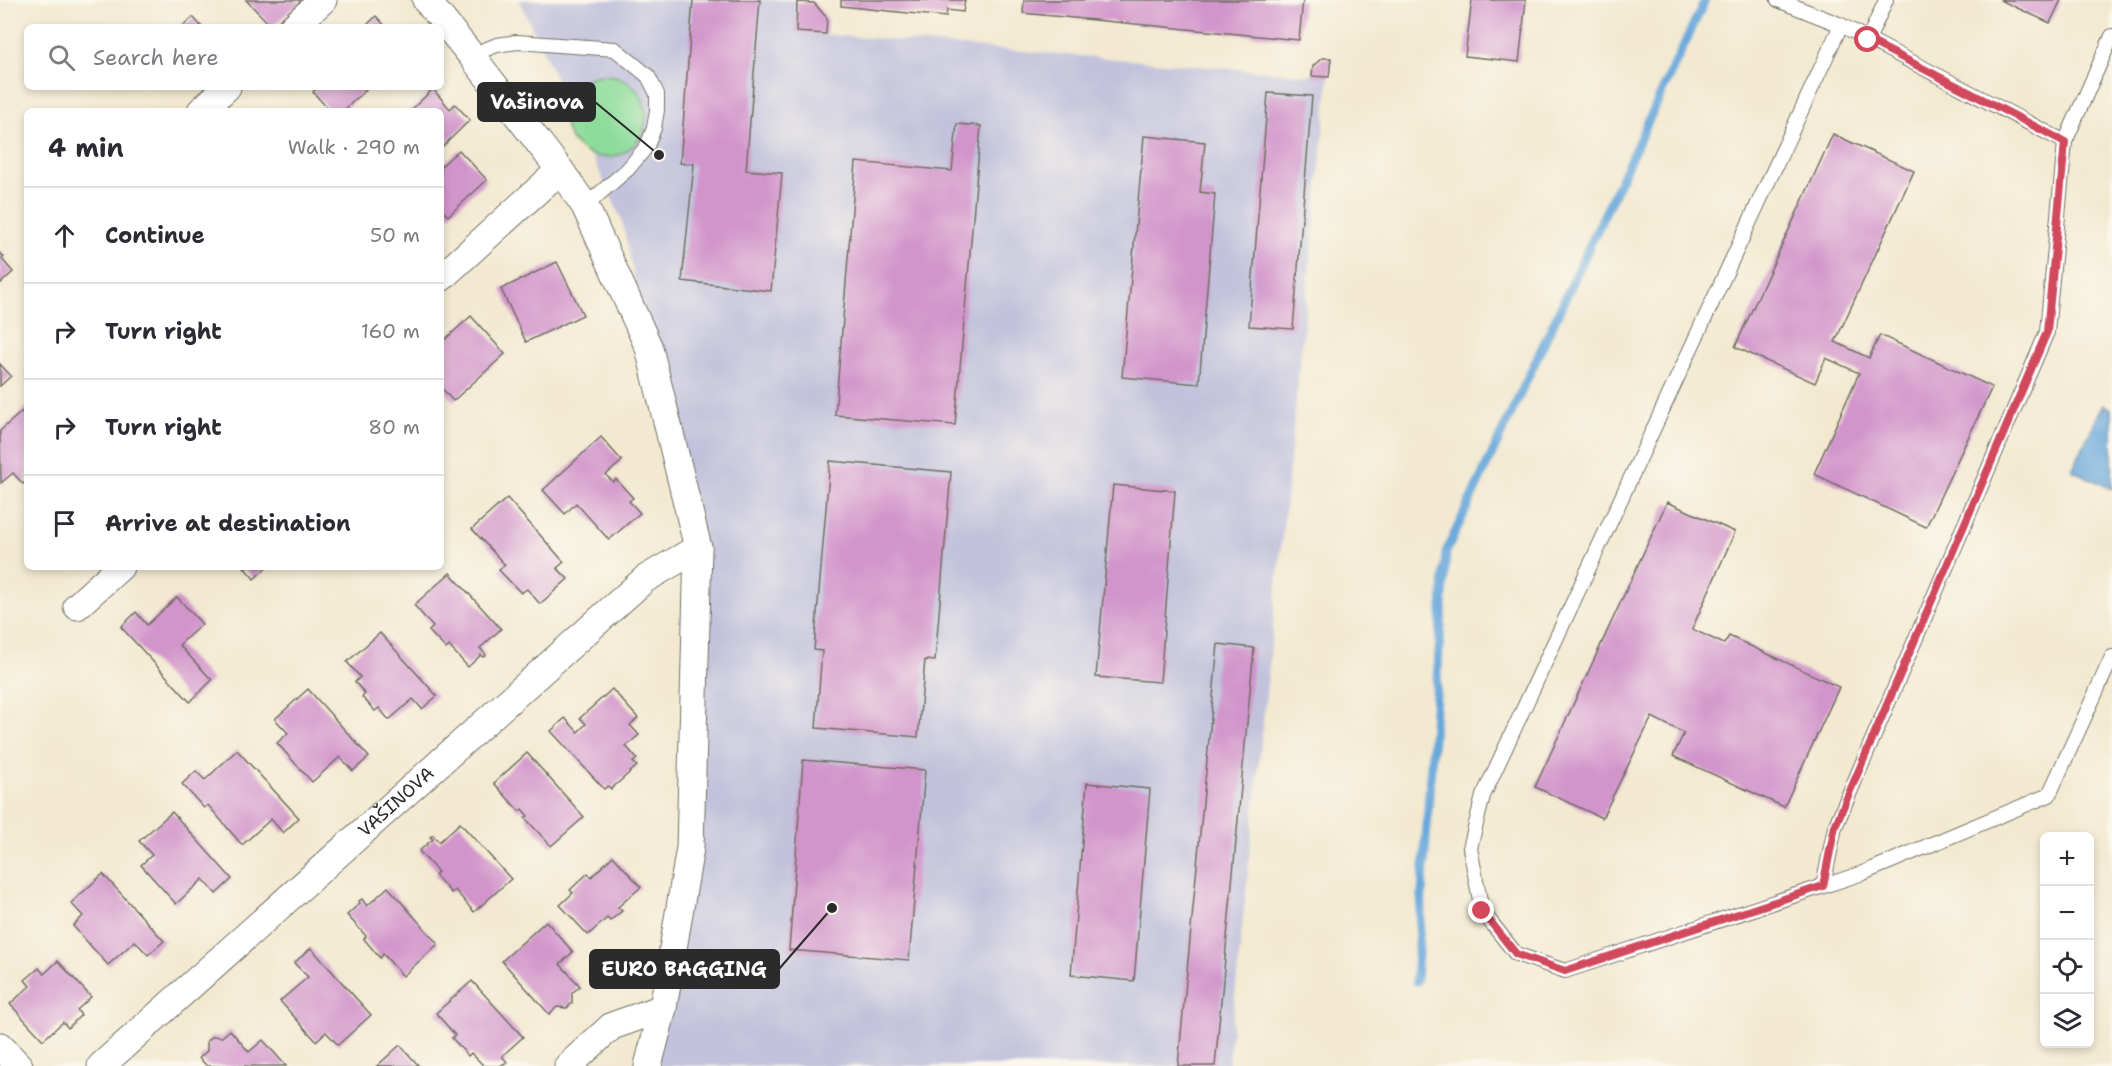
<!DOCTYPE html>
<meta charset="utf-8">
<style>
body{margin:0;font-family:"Shantell Sans",sans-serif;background:#f7f7f7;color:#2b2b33}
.controls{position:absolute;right:18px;bottom:18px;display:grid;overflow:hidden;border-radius:9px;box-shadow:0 3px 9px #0003}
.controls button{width:54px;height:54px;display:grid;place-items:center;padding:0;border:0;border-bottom:2px solid #e1e1e2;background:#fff;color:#2b2b33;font:30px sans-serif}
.stop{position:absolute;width:18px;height:18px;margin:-14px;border:4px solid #d1495b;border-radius:50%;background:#fff}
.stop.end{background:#d1495b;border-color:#fff;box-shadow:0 2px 6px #0008}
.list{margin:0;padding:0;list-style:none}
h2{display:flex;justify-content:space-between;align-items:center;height:78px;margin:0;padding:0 24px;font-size:26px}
h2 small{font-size:20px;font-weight:400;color:#7c7c81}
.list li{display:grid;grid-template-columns:39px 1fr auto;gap:18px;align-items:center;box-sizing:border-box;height:96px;padding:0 24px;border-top:2px solid #e1e1e2}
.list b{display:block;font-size:22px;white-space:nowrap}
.list em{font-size:20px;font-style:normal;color:#7c7c81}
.icon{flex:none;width:33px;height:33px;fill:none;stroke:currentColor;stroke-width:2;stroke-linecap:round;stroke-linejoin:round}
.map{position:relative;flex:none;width:2112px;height:1066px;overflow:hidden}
.search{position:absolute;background:#fff;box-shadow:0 3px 9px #0003;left:24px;top:24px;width:420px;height:66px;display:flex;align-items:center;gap:15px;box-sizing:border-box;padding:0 21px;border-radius:9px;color:#7c7c81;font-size:22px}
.panel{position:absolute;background:#fff;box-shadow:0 3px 9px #0003;left:24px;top:108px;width:420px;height:462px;border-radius:9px}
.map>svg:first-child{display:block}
</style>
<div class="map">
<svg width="2112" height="1066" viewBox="0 0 2112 1066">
<rect width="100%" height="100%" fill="#fbf7ec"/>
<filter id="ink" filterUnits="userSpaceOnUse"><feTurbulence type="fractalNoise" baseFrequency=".0167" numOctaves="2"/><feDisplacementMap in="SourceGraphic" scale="12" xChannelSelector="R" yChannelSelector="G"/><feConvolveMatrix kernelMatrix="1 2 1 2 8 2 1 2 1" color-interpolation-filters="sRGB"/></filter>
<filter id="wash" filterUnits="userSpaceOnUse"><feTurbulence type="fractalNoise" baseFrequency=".008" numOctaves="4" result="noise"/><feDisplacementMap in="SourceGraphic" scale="24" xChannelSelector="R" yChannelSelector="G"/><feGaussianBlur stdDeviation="1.35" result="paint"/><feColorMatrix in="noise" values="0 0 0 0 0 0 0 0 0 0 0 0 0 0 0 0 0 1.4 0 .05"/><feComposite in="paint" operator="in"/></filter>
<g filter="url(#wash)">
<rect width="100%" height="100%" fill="#f2e9d0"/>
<polygon fill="#c2c2dc" points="519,0 795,0 797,32 1329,77 1228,1066 648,1066 690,848 698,548 649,348 622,220"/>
<circle fill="#8edc9b" stroke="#5c8463" stroke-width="1.5" cx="605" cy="116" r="41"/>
<polygon fill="#69a8db" stroke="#4a6a83" stroke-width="1.5" points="2103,405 2112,409 2112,489 2072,470"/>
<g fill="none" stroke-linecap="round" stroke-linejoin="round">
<polyline stroke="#69a8db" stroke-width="9" points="1416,981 1446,552 1705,0"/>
</g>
<g id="blocks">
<g fill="#d194cb">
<polygon points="246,0 302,0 272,27"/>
<polygon points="693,0 760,0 746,170 782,173 771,291 682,281 694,164 680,163"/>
<polygon points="841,0 965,0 963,12 947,10 946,17 841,6"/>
<polygon points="1024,0 1303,0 1299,40 1023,13"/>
<polygon points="1472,0 1526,0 1519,62 1465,56"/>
<polygon points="2000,0 2061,0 2050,23"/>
<polygon points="797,2 814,3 827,18 826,34 796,32"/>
<polygon points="376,16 386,27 365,27"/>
<polygon points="193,17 202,27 182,27"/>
<polygon points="1322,58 1331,58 1329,77 1312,76 1313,66"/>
<polygon points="319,87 369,87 343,111 330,111 313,92"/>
<polygon points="433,89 450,109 455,104 470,120 441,148 441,111 410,111"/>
<polygon points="1268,93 1312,96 1293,329 1249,326"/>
<polygon points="957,124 981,126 955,425 835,415 856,162 952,171"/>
<polygon points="1833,134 1914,171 1835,342 1869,358 1880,335 1992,387 1926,527 1814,474 1859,373 1826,358 1815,383 1735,347"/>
<polygon points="1144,136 1205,142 1200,192 1215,194 1199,384 1122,377"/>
<polygon points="459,150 487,180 448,216 441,209 441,166"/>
<polygon points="0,253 4,257 2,259 13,272 0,284"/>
<polygon points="557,262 583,315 526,342 501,289"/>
<polygon points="471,316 505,354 453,401 441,387 441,343"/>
<polygon points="0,364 11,376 0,386"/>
<polygon points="27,407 27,480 23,484 13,473 1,483 0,431"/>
<polygon points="601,437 622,461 606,475 613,482 616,479 633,498 629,501 640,513 609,540 576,503 565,514 543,490"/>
<polygon points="830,461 951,472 935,661 925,660 918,737 816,728 822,651 814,650"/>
<polygon points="1113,485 1175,491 1160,682 1096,677"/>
<polygon points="507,498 564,562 557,568 568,579 540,604 527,589 521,593 499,570 505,565 472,529"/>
<polygon points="1667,502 1735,532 1692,629 1724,644 1729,636 1839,687 1784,807 1673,756 1684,733 1652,717 1602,818 1535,787"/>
<polygon points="244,567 267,567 254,579"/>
<polygon points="450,573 501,629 480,648 486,655 483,657 481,655 468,667 449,646 446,649 429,631 433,627 414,605"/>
<polygon points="177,597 202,624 179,645 212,680 190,702 121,627 136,612 147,625"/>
<polygon points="380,633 437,696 422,709 413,699 389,720 379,708 375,711 362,697 365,694 355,682 360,677 347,662"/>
<polygon points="1218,644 1254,648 1215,1066 1178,1066"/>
<polygon points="308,689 369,757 353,771 340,757 312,782 277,743 288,733 275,719"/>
<polygon points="612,689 638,718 630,725 639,735 626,746 637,759 633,762 637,766 611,789 608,786 604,789 551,731 565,718 578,732 586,724 580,718"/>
<polygon points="237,750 299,818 283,833 271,819 242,845 208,805 204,808 182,784 196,771 205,780"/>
<polygon points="527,753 584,817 551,846 525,818 528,816 522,809 519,811 494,783"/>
<polygon points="803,760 925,770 909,960 789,950"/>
<polygon points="1087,783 1150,789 1134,981 1071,975"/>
<polygon points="172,812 232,879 216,894 203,879 176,904 141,865 152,855 139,841"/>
<polygon points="460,823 511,879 474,912 455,890 451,893 435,875 438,872 419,851 433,839 430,837 433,835 439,842"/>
<polygon points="613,856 641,887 618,907 622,911 610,921 607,918 588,935 560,905 573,893 570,890 588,873 591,877"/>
<polygon points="103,874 164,941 148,955 135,941 108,965 73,926 83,916 71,903"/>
<polygon points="388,887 438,944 403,976 383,954 380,958 364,939 366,936 347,915 360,903 359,901 362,899 367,906"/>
<polygon points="546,921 573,952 560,964 580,986 572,993 572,1003 567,1008 557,1007 549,1014 502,961"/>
<polygon points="311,948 371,1015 338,1045 326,1032 316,1041 280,1001 308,977 294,963"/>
<polygon points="58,961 91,997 77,1010 81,1015 68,1028 63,1022 43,1040 10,1004 30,986 25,980 39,968 44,974"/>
<polygon points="472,981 523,1037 502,1056 507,1062 500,1066 484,1066 471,1053 468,1056 452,1038 455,1035 436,1013"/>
<polygon points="230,1030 249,1052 263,1040 286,1066 207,1066 199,1058 207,1051 207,1041 213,1036 222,1037"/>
<polygon points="400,1045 419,1066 377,1066"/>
</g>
</g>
</g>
<g filter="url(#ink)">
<use href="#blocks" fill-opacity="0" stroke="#716e65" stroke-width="1.5"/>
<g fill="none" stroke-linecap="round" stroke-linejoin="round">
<defs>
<g id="lane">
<polyline points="1778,0 1841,25 1483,796 1470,848 1482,911 1516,954 1565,971 1863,873 2049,795 2112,657"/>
<polyline points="1868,40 1886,0"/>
<polyline points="471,55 497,45 517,42 615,49 648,76 657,94 657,110 654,128 647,146 628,169 585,206"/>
<polyline points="2065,142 2112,36"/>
<polyline points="1823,886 1835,827 2047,332 2065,142 1841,25"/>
</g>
<g id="street">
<polyline points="426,0 471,55 560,170 585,206 649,348 698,548 690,848 663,1008 648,1066"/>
<polyline points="293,27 323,0"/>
<polyline points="201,111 227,87"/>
<polyline points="441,278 560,170"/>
<polyline points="77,606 120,567"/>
<polyline points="0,1046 19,1066"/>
<path id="s1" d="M101 1066 645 579 698 548"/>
<polyline points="568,1066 612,1026 663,1008"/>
</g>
</defs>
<use href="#lane" stroke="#716e65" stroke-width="16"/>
<use href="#street" stroke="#716e65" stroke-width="29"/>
<use href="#lane" stroke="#fff" stroke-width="14"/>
<use href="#street" stroke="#fff" stroke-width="27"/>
</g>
</g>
<g fill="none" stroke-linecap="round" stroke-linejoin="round" filter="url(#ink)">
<polyline stroke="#d1495b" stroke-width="8" points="1482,911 1516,954 1565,971 1823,886 1835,826 2047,332 2065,142 1868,40"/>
</g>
<g text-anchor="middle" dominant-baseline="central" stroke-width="4.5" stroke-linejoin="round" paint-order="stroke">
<g font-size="18" fill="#2b2b2b" stroke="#fbf7ec">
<text stroke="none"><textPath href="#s1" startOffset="396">VAŠINOVA</textPath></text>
</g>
</g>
<path fill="none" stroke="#2b2b2b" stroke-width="2" d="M659 155L595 102M832 908L779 969"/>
<g fill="#2b2b2b" stroke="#fbf7ec" stroke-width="2">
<circle cx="659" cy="155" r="6"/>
<circle cx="832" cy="908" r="6"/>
</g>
<g fill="#2b2b2b" stroke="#2b2b2b" stroke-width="2">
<rect x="478" y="83" width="117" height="38" rx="6"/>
<rect x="590" y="950" width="189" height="38" rx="6"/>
</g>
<g font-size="20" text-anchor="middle" font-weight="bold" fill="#fff">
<text x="537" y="109">Vašinova</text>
<text x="684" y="976">EURO BAGGING</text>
</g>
</svg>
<div class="controls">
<button>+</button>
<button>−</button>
<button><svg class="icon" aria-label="locate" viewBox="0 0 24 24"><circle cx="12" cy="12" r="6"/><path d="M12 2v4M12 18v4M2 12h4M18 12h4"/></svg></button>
<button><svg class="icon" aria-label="layers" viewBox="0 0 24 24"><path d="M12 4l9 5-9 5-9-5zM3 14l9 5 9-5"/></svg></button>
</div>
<div class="stop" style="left:1868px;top:40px"></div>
<div class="stop end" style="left:1482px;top:911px"></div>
<div class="search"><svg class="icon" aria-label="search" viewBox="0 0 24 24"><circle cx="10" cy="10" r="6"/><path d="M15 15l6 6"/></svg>Search here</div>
<section class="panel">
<h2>4 min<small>Walk · 290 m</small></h2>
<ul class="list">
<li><svg class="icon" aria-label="ahead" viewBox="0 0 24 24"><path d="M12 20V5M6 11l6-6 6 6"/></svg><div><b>Continue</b></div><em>50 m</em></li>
<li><svg class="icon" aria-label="right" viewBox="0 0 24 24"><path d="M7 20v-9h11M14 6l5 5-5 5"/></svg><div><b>Turn right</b></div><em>160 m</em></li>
<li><svg class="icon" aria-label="right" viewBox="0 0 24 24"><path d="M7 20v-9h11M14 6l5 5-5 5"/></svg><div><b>Turn right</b></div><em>80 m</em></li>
<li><svg class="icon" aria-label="arrive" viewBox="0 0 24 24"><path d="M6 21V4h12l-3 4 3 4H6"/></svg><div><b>Arrive at destination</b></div></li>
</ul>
</section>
</div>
